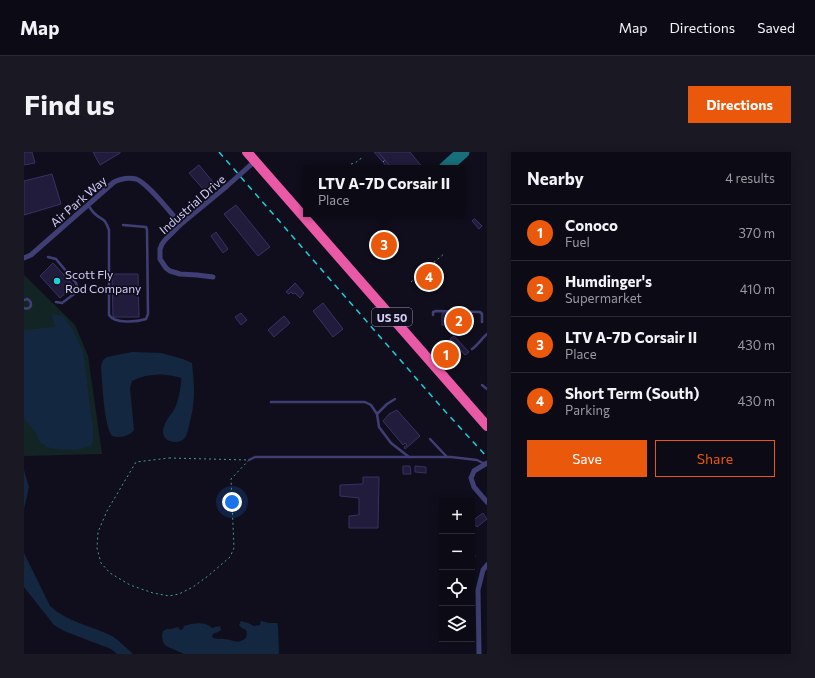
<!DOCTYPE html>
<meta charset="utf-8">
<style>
body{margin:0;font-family:Commissioner,sans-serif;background:#1a1822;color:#f1f3f6}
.controls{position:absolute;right:12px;bottom:12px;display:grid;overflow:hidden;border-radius:0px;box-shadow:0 2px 10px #0003}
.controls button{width:36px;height:36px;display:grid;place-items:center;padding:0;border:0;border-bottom:1px solid #2c2b34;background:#0c0a15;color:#f1f3f6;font:20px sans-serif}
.you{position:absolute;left:208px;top:350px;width:14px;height:14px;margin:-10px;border:3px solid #fff;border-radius:50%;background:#1a73e8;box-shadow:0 0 0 6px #1a73e833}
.badge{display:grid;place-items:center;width:26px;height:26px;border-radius:50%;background:#ea580c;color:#fff;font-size:13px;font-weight:700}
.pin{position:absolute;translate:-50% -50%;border:2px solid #fff;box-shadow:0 1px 4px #0006}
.popup{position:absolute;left:279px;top:13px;width:162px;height:52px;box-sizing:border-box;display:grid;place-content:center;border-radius:0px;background:#0c0a15;filter:drop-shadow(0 1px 3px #0005);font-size:13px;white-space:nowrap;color:#9a9aa0}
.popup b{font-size:15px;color:#f1f3f6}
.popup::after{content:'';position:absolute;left:50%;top:100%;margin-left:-8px;border:8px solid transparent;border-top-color:#0c0a15}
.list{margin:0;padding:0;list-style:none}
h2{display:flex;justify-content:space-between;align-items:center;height:52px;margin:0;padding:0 16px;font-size:17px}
h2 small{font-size:13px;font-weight:400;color:#9a9aa0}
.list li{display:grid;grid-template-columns:26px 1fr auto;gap:12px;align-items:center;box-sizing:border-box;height:56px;padding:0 16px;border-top:1px solid #2c2b34}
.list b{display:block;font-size:15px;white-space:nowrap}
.list p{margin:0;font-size:13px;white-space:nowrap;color:#9a9aa0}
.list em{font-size:13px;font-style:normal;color:#9a9aa0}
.actions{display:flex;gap:8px;padding:12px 16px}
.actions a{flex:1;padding:9px 0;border:1px solid #ea580c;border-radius:0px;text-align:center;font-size:14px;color:#ea580c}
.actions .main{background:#ea580c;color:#fff}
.icon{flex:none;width:22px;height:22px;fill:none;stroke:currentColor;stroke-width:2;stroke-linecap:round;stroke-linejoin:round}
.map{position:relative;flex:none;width:463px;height:502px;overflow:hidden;border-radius:0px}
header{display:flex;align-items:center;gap:24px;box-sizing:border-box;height:56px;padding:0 20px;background:#0c0a15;border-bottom:1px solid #2c2b34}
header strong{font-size:19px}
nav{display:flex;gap:22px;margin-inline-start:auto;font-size:14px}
.intro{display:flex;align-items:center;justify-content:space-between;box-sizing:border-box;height:96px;padding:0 24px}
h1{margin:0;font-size:28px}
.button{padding:10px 18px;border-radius:0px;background:#ea580c;color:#fff;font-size:14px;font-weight:700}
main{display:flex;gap:24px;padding:0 24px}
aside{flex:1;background:#0c0a15;border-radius:0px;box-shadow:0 2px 10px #0003}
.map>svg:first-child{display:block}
</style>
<header>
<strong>Map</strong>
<nav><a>Map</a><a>Directions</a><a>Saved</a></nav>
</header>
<div class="intro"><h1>Find us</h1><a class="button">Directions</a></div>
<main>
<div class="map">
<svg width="463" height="502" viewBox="0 0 463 502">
<rect width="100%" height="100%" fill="#100e1c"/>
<polygon fill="#122524" points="0,123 51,173 64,204 78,302 0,304"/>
<g fill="#142740">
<polygon points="28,163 33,163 39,164 49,178 59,199 69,277 69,288 67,294 52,298 31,297 23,295 15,289 12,281 0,267 0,178 31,175"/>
<path d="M108 200 137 201 159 207 168 211C170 233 172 247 166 269 165 274 164 279 162 284 158 293 139 292 139 280 139 271 147 263 151 256 154 251 158 231 157 226 141 221 124 221 108 229L106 236 110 278C105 285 95 286 88 284 80 274 78 228 77 214L79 208 83 205Z"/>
<polygon points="0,318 5,335 0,357"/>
<path d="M0 401 26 454C43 470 68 474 88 484 96 489 102 496 109 502H93L87 497 40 479 30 473 0 435Z"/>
<path d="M217 469 224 471 230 474 236 473 237 469 245 471H253L254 475 255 502H160L142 494 139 490 138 484 139 479 143 477H147L154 475 156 478 159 477 160 474C169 471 181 469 188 476L196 474 197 478 194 480 189 482 188 485C192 488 196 486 200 487 211 488 212 493 222 486L223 482 222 478 218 476 215 473Z"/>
</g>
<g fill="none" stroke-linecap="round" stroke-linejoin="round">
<polyline stroke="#166f7a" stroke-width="13" points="421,16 439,0"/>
</g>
<g fill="#211c3b" stroke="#393164">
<polygon points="0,0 8,0 11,11 0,13"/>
<polygon points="69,0 96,0 96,1 76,13"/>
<polygon points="350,0 354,0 368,16 364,16"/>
<polygon points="354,0 386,0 399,16 368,16"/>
<polygon points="175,13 189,30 180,38 165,21"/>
<polygon points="28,22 37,52 0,63 0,29"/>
<polygon points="212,53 246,95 234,104 200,62"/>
<polygon points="450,67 451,67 458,74 455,77 448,69"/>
<polygon points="192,80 204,97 199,101 187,84"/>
<polygon points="29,111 50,134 36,146 16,124"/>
<polygon points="88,122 114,122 115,165 89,165"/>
<polygon points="271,131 280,141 276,146 271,141 269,142 267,140 265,142 262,140"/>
<polygon points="299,151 319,177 309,185 289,159"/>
<polygon points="217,161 223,168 217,173 211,165"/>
<rect x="418" y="161" width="27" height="12"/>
<polygon points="260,164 266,171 250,185 244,178"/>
<polygon points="430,184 445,200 441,203 426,187"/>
<polygon points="373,258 396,284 381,297 380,295 383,293 381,291 379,293 359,269 365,262"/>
<polygon points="379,314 386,314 387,322 379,322"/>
<polygon points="391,314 402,315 402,321 391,320"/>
<polygon points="339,325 355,325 354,376 325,376 325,364 335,363 335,346 316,344 316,333 339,332"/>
<polygon points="459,361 463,367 453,375 448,369"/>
<polygon points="448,402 451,403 449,417 448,417"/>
</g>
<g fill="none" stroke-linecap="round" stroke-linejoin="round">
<g stroke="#3ba196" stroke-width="1" stroke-dasharray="2 3" stroke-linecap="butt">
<polyline points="359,10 361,8"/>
<polyline points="327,12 331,11 339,5"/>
<polyline points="387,130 421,101"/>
<polygon points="145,306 225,308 207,327 210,396 206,405 184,424 169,435 155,442 145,444 129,441 106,433 86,421 77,411 73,396 74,380 83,359 112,310"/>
</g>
<g stroke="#3f3f76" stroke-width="2.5">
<path d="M64 53C66 56 68 59 70 61 78 69 80 64 85 78V163C91 172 113 170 122 167L124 162 123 78 122 75 99 73"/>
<polyline points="24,105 32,107 52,131 54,138 50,142 38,151 32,150"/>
<path d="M0 148 3 147C10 150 7 159 0 156"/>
<polyline points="409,163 409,160 412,159 456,160 458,162 458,170"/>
<path d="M448 197C454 193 457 187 463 182"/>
<polyline points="458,233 463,237"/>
<polyline points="247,250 341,250 347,253 353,262 355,275 367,291 385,305"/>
<polyline points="353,262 363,252 371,247"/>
<polyline points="406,287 423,305"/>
<polyline points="225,308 231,305 427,305 453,308 461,312"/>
</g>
<g stroke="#3f3f76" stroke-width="5">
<path d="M0 106 7 103 90 30C98 26 104 25 112 27 124 31 147 62 157 72"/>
<polyline points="189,125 173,123 156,122 146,119 142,116 136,107 136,97 138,92 141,88 157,72 203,34 231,9"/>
<polyline points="463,311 450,319 447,326 450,335 463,350"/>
<polyline points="455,502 454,438 459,418 463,413"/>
</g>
<polyline stroke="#ea59a6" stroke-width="10" points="223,0 463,274"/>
<polyline stroke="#1bd0d9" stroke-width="1.5" stroke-dasharray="6 5" stroke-linecap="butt" points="195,0 419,257 463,305"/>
</g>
<circle fill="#1bd0d9" stroke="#100e1c" stroke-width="1.5" cx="33" cy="129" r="4"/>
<g text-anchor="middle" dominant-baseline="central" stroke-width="3.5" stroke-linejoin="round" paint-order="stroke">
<rect fill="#100e1c" stroke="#9895b7" stroke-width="1" x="348" y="156" width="40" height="18" rx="3"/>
<g font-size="11" font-weight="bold" fill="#d2cff9">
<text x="368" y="165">US 50</text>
</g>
<g font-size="12" fill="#d2cff9" stroke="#100e1c">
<text transform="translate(54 49) rotate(-41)">Air Park Way</text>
<text transform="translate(168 52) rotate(-41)">Industrial Drive</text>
</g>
<g font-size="12" fill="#d2cff9" stroke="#100e1c" text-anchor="start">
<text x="41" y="122">Scott Fly<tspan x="41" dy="14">Rod Company</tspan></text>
</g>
</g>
</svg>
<div class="controls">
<button>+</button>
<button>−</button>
<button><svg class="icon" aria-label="locate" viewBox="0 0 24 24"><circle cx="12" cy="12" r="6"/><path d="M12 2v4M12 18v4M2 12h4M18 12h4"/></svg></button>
<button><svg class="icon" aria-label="layers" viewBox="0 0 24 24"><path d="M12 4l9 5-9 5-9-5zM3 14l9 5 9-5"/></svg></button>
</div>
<div class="you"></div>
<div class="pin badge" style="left:422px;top:203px">1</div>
<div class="pin badge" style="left:435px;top:169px">2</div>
<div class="pin badge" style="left:360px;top:93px">3</div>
<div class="popup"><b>LTV A-7D Corsair II</b>Place</div>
<div class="pin badge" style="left:405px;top:125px">4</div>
</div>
<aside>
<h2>Nearby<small>4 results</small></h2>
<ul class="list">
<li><span class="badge">1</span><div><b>Conoco</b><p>Fuel</p></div><em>370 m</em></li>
<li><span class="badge">2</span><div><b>Humdinger's</b><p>Supermarket</p></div><em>410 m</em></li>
<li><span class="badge">3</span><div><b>LTV A-7D Corsair II</b><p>Place</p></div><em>430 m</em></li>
<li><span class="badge">4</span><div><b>Short Term (South)</b><p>Parking</p></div><em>430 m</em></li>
</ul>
<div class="actions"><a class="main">Save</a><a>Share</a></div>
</aside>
</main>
